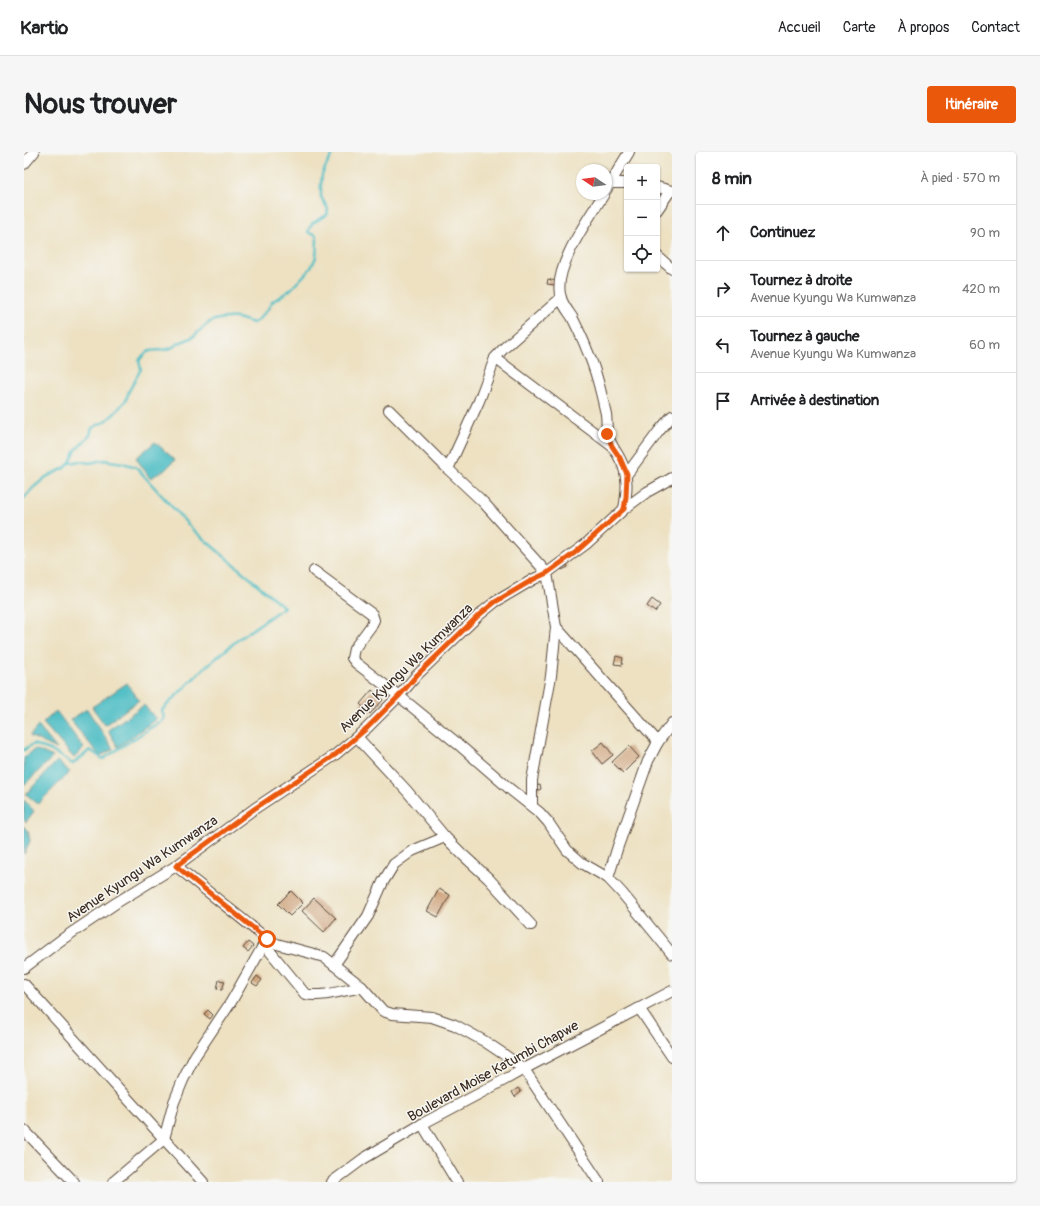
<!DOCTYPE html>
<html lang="fr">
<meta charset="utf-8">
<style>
body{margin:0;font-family:Pangolin,sans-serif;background:#f6f6f6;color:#202124}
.controls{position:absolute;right:12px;top:12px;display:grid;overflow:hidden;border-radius:4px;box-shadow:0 1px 3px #0004}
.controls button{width:36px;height:36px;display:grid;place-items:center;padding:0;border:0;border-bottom:1px solid #e0e0e0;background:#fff;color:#202124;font:20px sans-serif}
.compass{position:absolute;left:552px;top:12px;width:36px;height:36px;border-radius:50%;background:#fff;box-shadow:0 1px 3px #0004;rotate:283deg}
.stop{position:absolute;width:12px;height:12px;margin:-9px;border:3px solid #ea580c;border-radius:50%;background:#fff}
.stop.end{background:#ea580c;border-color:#fff;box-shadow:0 1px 4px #0008}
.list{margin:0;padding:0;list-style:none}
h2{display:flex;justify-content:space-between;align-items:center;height:52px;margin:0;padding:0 16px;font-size:17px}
h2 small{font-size:13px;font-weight:400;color:#757577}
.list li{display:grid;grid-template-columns:26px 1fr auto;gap:12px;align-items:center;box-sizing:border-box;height:56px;padding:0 16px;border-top:1px solid #e0e0e0}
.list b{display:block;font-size:15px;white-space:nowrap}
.list p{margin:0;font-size:13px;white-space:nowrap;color:#757577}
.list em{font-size:13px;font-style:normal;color:#757577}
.icon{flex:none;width:22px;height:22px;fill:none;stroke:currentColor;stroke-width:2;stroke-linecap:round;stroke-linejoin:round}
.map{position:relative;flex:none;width:648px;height:1030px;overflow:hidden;border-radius:4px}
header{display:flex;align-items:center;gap:24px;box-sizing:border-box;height:56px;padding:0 20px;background:#fff;border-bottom:1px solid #e0e0e0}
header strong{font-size:19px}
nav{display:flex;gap:22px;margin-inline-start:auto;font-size:14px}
.intro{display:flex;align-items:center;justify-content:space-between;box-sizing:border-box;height:96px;padding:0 24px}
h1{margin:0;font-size:28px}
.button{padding:10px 18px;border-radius:4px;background:#ea580c;color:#fff;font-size:14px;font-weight:700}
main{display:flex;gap:24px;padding:0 24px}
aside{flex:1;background:#fff;border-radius:4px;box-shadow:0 1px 3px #0004}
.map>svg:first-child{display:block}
</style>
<header>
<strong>Kartio</strong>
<nav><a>Accueil</a><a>Carte</a><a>À propos</a><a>Contact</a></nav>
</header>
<div class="intro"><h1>Nous trouver</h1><a class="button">Itinéraire</a></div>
<main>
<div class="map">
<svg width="648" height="1030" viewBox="0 0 648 1030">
<rect width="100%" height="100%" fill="#f6f6f2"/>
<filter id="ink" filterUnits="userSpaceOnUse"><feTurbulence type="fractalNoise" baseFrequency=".025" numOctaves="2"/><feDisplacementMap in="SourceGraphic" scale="8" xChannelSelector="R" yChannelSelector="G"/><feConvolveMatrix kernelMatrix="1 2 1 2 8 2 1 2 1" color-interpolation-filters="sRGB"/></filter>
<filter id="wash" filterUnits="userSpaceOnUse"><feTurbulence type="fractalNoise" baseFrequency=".012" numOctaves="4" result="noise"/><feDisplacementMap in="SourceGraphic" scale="16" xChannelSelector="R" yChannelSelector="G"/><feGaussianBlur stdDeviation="0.9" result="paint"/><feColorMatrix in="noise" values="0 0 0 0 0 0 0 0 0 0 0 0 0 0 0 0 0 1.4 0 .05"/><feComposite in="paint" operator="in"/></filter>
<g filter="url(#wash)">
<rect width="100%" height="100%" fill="#ede1c2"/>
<g fill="#50bec5" stroke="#467472">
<polygon points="131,290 151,308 141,318 126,326 112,306"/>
<polygon points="103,531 115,548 81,573 68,555"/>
<polygon points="120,553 132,567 94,595 84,578"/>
<polygon points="63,557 89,597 76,604 46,568"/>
<polygon points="32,559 60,596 50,606 19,571"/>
<polygon points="14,574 33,597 6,584"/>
<polygon points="11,597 29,605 0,633 0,606"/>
<polygon points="33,609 46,620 14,652 2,642"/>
<polygon points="0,648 10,659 2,670 0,668"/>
<polygon points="0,674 4,678 6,689 0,702"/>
</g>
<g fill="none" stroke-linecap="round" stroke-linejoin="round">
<g stroke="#50bec5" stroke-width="2.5">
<path d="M0 346 9 336 22 325 41 316 46 311 52 298 66 283 68 276 82 269 91 261 102 248 105 239 117 217 115 209C125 192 134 202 147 196 151 194 154 191 157 190 162 188 167 187 171 183 178 178 182 170 191 168 208 164 213 165 229 171L233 169 244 157 248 150 266 138 287 116 292 105 293 89 292 84 284 80C286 71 295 67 303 63L304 57 297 45V33L298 23 303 12 308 4V0"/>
<polyline points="0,598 9,592 26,598 49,612 66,598 79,607 140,567 138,558 179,517 216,486 260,455 168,377 112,315 99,311 80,308 65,311 56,309 46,311"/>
</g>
</g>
<g id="blocks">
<g fill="#cda077">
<polygon points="524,127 532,129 531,133 523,132"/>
<polygon points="542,411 544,415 538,418 536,414"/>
<polygon points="628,447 636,453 631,460 623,454"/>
<polygon points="592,504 599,506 598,513 590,512"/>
<polygon points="348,538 359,548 346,562 336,552"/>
<polygon points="579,590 589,603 578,612 568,599"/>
<polygon points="605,594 615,605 599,621 588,610"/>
<polygon points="516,633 517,637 512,639 511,634"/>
<polygon points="415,737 426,743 414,765 403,759"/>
<polygon points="267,739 279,751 266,764 254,752"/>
<polygon points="290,746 312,766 300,780 278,759"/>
<polygon points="224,790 229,794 224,800 219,796"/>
<polygon points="233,824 238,828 233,834 228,831"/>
<polygon points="195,828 201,829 198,838 193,837"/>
<polygon points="184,858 189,863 186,867 180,862"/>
<polygon points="494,936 497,940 491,945 488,940"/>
</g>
</g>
</g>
<g filter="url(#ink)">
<use href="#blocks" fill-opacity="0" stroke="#564537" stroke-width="1"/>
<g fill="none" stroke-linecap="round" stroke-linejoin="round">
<defs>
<g id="minor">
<polyline points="0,12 10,0"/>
<polyline points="587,31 603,31"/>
<polyline points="633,35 648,39"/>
<polyline points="582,38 605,0"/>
<path d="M580 42C565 66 527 118 537 146 539 153 544 159 548 165 553 175 559 187 563 198 572 218 577 240 582 262 583 269 582 276 584 283 586 292 592 299 596 307 605 323 603 340 600 357"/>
<polyline points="633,58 646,39"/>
<polyline points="633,104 648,117"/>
<polyline points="471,206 588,294"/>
<polyline points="365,258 424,317 459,350 523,421 532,475 527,524 508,628 508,654"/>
<polyline points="424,317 455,249 471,206 480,196 537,146"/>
<polyline points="603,322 635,279 648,264"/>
<polyline points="290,419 348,462 350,468 347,474 330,497 328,506 332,511 375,544 434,592 487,638 516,661 524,670 543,698 558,711 584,726 598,741 648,802"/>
<polyline points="532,475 634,590"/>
<polyline points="333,585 383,639 421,685 439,703 464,726 507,773"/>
<polyline points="152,714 243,787 253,792 290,802 300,805 338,835 359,859 368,862 408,865 431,873 460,889 478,901 500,917 575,1030"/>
<polyline points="584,726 594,694 624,609 634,590 648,571"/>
<path d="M240 792 281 842C298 846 321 838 338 835"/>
<polyline points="310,813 344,764 359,730 370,712 388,699 421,685"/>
<polyline points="0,816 37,788 92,751 152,714 230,657 311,603 343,576 375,544 393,523 455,463 471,450 510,427 523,421 562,392 600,357 623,340 648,326"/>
<polyline points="0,832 179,1030"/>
<polyline points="615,856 648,905"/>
<polyline points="398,972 433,1030"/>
<polyline points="0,978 50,1030"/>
<polyline points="89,1030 140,987 150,950 159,928 171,904 207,850 243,787"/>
<polyline points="308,1030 339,1007 398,972 464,937 500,917 648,839"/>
</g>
</defs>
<use href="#minor" stroke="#564537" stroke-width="12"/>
<use href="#minor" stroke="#fff" stroke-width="10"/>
</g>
</g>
<g fill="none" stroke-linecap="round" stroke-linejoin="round" filter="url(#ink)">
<polyline stroke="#ea580c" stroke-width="5" points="243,787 152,714 230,657 311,603 343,576 375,544 393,523 455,463 471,450 510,427 523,421 552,400 600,357 602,345 603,322 596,306 588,294 583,282"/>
</g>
<g text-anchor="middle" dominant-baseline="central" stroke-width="3" stroke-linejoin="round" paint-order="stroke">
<g font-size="14" fill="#3b2a1e" stroke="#f6f6f2">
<text transform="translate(382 516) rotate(-44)">Avenue Kyungu Wa Kumwanza</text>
<text transform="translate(118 717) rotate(-34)">Avenue Kyungu Wa Kumwanza</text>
<text transform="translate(469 919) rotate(-29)">Boulevard Moise Katumbi Chapwe</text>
</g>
</g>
</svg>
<div class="controls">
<button>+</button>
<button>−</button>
<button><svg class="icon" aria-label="locate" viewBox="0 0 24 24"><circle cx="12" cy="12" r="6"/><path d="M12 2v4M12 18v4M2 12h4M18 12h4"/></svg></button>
</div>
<svg class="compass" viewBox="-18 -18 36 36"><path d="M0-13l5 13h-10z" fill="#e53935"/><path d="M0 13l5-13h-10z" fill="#757577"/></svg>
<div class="stop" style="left:243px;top:787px"></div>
<div class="stop end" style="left:583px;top:282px"></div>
</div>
<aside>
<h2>8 min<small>À pied · 570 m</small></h2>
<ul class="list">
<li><svg class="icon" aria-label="ahead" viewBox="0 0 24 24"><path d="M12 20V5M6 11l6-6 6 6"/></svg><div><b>Continuez</b></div><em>90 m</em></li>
<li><svg class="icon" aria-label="right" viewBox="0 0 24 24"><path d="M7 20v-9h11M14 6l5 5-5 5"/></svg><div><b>Tournez à droite</b><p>Avenue Kyungu Wa Kumwanza</p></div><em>420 m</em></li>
<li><svg class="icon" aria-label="left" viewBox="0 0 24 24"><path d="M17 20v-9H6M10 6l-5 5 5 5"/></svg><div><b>Tournez à gauche</b><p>Avenue Kyungu Wa Kumwanza</p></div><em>60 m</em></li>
<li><svg class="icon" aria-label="arrive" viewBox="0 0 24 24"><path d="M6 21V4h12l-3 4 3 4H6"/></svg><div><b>Arrivée à destination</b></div></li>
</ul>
</aside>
</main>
